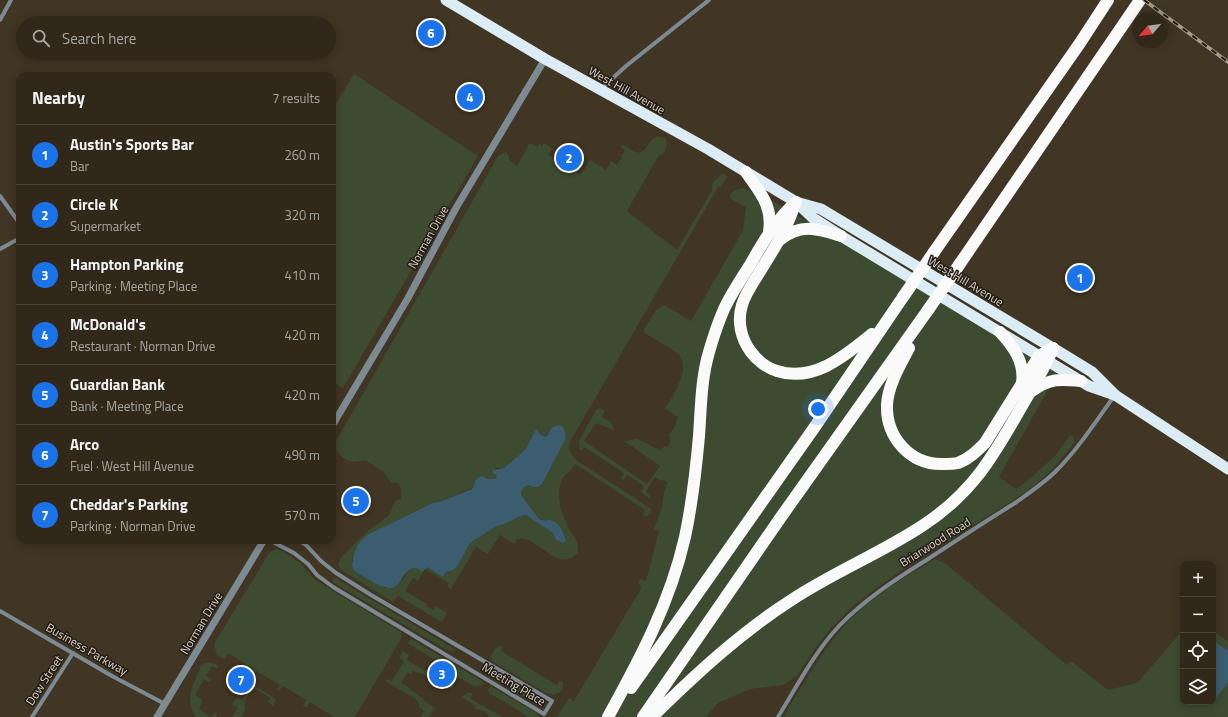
<!DOCTYPE html>
<meta charset="utf-8">
<style>
body{margin:0;font-family:"Titillium Web",sans-serif;background:#3d3427;color:#f1f3f6}
.controls{position:absolute;right:12px;bottom:12px;display:grid;overflow:hidden;border-radius:8px;box-shadow:0 2px 10px #0003}
.controls button{width:36px;height:36px;display:grid;place-items:center;padding:0;border:0;border-bottom:1px solid #4c4439;background:#31281a;color:#f1f3f6;font:20px sans-serif}
.compass{position:absolute;left:1132px;top:12px;width:36px;height:36px;border-radius:50%;background:#31281a;box-shadow:0 2px 10px #0003;rotate:241deg}
.you{position:absolute;left:818px;top:409px;width:14px;height:14px;margin:-10px;border:3px solid #fff;border-radius:50%;background:#1a73e8;box-shadow:0 0 0 6px #1a73e833}
.badge{display:grid;place-items:center;width:26px;height:26px;border-radius:50%;background:#1a73e8;color:#fff;font-size:13px;font-weight:700}
.pin{position:absolute;translate:-50% -50%;border:2px solid #fff;box-shadow:0 1px 4px #0006}
.list{margin:0;padding:0;list-style:none}
h2{display:flex;justify-content:space-between;align-items:center;height:52px;margin:0;padding:0 16px;font-size:17px}
h2 small{font-size:13px;font-weight:400;color:#a8a6a2}
.list li{display:grid;grid-template-columns:26px 1fr auto;gap:12px;align-items:center;box-sizing:border-box;height:60px;padding:0 16px;border-top:1px solid #4c4439}
.list b{display:block;font-size:15px;white-space:nowrap}
.list p{margin:0;font-size:13px;white-space:nowrap;color:#a8a6a2}
.list em{font-size:13px;font-style:normal;color:#a8a6a2}
.icon{flex:none;width:22px;height:22px;fill:none;stroke:currentColor;stroke-width:2;stroke-linecap:round;stroke-linejoin:round}
.map{position:relative;flex:none;width:1228px;height:717px;overflow:hidden}
.search{position:absolute;background:#31281a;box-shadow:0 2px 10px #0003;left:16px;top:16px;width:320px;height:44px;display:flex;align-items:center;gap:10px;box-sizing:border-box;padding:0 14px;border-radius:22px;color:#a8a6a2;font-size:15px}
.panel{position:absolute;background:#31281a;box-shadow:0 2px 10px #0003;left:16px;top:72px;width:320px;height:472px;border-radius:12px}
.map>svg:first-child{display:block}
</style>
<div class="map">
<svg width="1228" height="717" viewBox="0 0 1228 717">
<rect width="100%" height="100%" fill="#413523"/>
<g fill="#3d4b31" fill-rule="evenodd">
<polygon points="354,74 478,156 343,388 332,381 332,110"/>
<path d="M656 137 665 138C669 144 666 149 663 154L659 155 627 211 677 250 712 190 713 182 723 173 726 174 727 177 721 187H718L571 440C568 447 570 454 576 460L650 508 652 510 650 514 648 516 644 517 643 514 645 510 575 464C572 471 565 474 563 478 554 495 562 515 570 530 575 539 579 542 578 553 556 575 537 533 517 539L514 544 500 535 488 554 476 547 451 589 447 587 449 583 425 569 418 581 413 578 405 591 427 604 426 606 433 610 436 606 447 613 442 622 398 596 393 602 341 570 339 567 338 564 343 555 370 529 383 520 389 515 396 500 401 499C401 493 402 488 398 483H391C387 474 382 470 374 466 372 464 368 462 366 461 362 460 357 462 353 462 343 460 335 452 335 443L498 156 505 152 509 156V160L517 166 530 143 538 147 539 144 542 146 544 143 552 148 548 155 581 175 590 160 606 170 611 161 617 165 622 157 616 153 622 156 625 150 620 147 622 145H624C627 147 631 150 635 152 645 156 648 140 656 137ZM550 429 546 474 542 484 533 487 527 485C522 487 522 490 521 495L539 519 543 520H549L565 535 566 540 564 543 556 540 553 533 527 515 518 517 507 523 495 527 470 543 453 570 446 572 427 567 420 570C405 564 409 576 400 581 396 584 390 586 385 588L353 569 352 561 354 553 395 522 413 512 432 503 439 502 472 488 474 486V483L485 477 488 479H495L497 476 495 468H504L525 450 535 431H539L541 435 545 437 548 435Z"/>
<path d="M744 188 752 192 756 195 768 198 875 261 1058 372 999 477 1016 489 1026 482 1055 456 1070 435 1073 436 1075 442C1059 462 1046 477 1026 492L905 568 879 586 855 604 831 628 814 650 797 676 783 685 750 689 718 703 707 716 709 717H557L568 699H570L574 701 642 587 638 583 639 580 641 579 646 581 659 531 654 530V528L662 508 664 492 668 482 663 480 661 481 655 477 646 492 650 496V498H649L641 492 644 486 627 475 624 480 621 479 624 473 584 447 580 451 579 441 596 410 600 408 604 410V412L602 417 612 423 614 430 596 423 584 441 647 484 660 466 624 441 637 439 646 443 661 451 664 446 668 447 671 440 669 439 670 436 668 435 674 428 678 417 665 409C673 395 692 368 678 353L646 334 644 333V329L656 310 664 305 691 321 743 230 746 207 731 199 730 196C732 190 739 189 744 188Z"/>
<path d="M276 549 280 550 293 558 300 563 315 580 401 632 402 637 355 717H334L310 702 307 707H304L303 706 306 700 283 686 278 691 277 689 280 685 256 671 252 676 251 674 254 669 228 653 224 659C216 656 214 649 215 642L268 555 271 551Z"/>
<path d="M935 559 946 564 1067 665 1071 661 1108 690 1137 683 1183 630V702H1213V630L1228 642V717H784C791 702 800 689 809 675 824 651 840 628 862 608 884 589 910 574 935 559Z"/>
<polygon points="335,578 454,649 455,651 452,651 443,648 333,582 333,579"/>
<polygon points="411,639 482,681 483,683 482,685 475,687 462,679 453,675 449,669 409,644 408,643"/>
<path d="M500 645 503 646 501 651 557 685 559 681H562C567 690 557 697 548 694L495 663 492 661 491 656 495 649Z"/>
<polygon points="403,651 409,655 407,660 446,683 449,679 454,686 453,689 449,688 448,689 435,681 434,683 429,681 430,679 421,673 420,674 413,671 411,674 408,672 401,683 410,688 409,689 424,699 423,700 437,709 436,710 434,709 429,717 420,717 424,711 419,707 419,704 416,699 385,681 387,679 392,681 404,661 399,658"/>
<path d="M210 662 217 665 218 668 217 669 212 666 206 676 211 679V681L208 682 204 679 195 695 201 698 202 702 199 709 211 717 216 712 217 717H196C183 699 194 683 201 666L205 663Z"/>
<polygon points="488,671 491,671 541,701 542,702 541,705 538,705 489,676"/>
<polygon points="245,681 246,681 275,698 276,701 273,706 268,702 270,698 253,687 244,702 246,704 244,705 244,706 246,709 241,717 232,717 238,708 232,704 237,697 242,700 250,688 244,684"/>
<polygon points="490,687 492,687 537,713 538,717 529,717 489,693 488,690"/>
<polygon points="467,692 472,693 471,699 502,717 490,717 488,716 488,714 479,709 478,710 475,708 475,706 462,697 463,695 464,696"/>
</g>
<g fill="#3b5d6f">
<path d="M560 425C566 429 566 434 565 440L542 484 538 487H533L528 485C522 487 522 490 521 495L539 519C543 521 546 520 550 520 559 522 564 532 566 541L563 543 556 540 553 533 526 515 518 517 507 523 495 527 470 543 456 568 453 570 446 572 443 577 427 567 423 571C419 570 415 567 411 569 401 573 400 593 384 587 374 584 365 577 356 572L353 569 352 565 354 553 359 543 367 535 394 522 432 503 439 502 472 489C477 483 472 479 482 476L488 479H495L497 476 492 472 493 470 504 468 525 450 535 431 537 429 541 435 545 437 548 435C550 428 553 426 560 425Z"/>
<polygon points="1213,640 1228,651 1228,682 1216,698 1213,696"/>
</g>
<g fill="none" stroke-linecap="round" stroke-linejoin="round">
<g stroke="#7c8b93" stroke-width="4">
<polyline points="0,20 11,0"/>
<polyline points="601,89 626,66 709,0"/>
<polyline points="0,196 20,224"/>
<polyline points="0,249 20,238"/>
<polyline points="269,540 294,553 308,564 317,575 333,587 544,714 552,701 371,595 336,573 321,561 306,545 298,540"/>
<polyline points="0,611 112,676 165,704"/>
<polyline points="32,717 73,653"/>
<path d="M778 717C797 686 814 653 839 626 865 599 896 579 928 559 957 540 986 521 1015 503 1029 493 1044 483 1056 471 1079 448 1096 421 1115 395"/>
</g>
<g stroke="#7c8b93" stroke-width="7">
<polyline points="332,426 408,298 456,208 545,59"/>
<polyline points="157,717 264,540"/>
</g>
<g stroke="#dcecf5" stroke-width="11">
<polyline points="446,0 545,59 708,149 796,202 813,218 841,236 1089,386 1115,395"/>
<polyline points="796,202 821,209 1066,356 1092,372 1115,395 1228,469"/>
</g>
<g stroke="#fafafa" stroke-width="12">
<path d="M746 172C760 193 773 205 769 232"/>
<path d="M795 203C788 228 773 250 759 273 753 283 745 294 742 305 737 321 741 339 751 352 757 360 767 368 777 371 814 383 846 355 872 334"/>
<path d="M781 239C802 223 818 229 841 236"/>
<polyline points="934,252 1080,43 1108,0"/>
<polyline points="959,265 1140,0"/>
<path d="M1000 332C1013 346 1025 362 1022 383"/>
<path d="M909 348C900 365 888 385 887 405 886 437 910 465 943 464 948 464 954 464 958 463 969 459 977 451 985 443L1039 356 1053 348"/>
<path d="M1032 391C1050 378 1060 379 1081 381"/>
<polyline points="631,688 814,428 903,297"/>
<path d="M608 717C640 659 670 603 685 537 692 504 696 470 699 436 701 408 701 379 709 352 713 338 718 323 724 309 731 294 741 279 750 265 763 242 776 220 796 202"/>
<polyline points="643,717 781,517 928,310"/>
<path d="M652 717C696 674 741 632 793 599 834 572 881 553 922 526 973 493 994 455 1023 404 1034 385 1045 368 1053 348"/>
</g>
<defs>
<polyline id="rail" points="1144,0 1228,62"/>
</defs>
<use href="#rail" stroke="#a59c8f" stroke-width="3.5"/>
<use href="#rail" stroke="#231d15" stroke-width="2" stroke-dasharray="6" stroke-linecap="butt"/>
<g stroke="#fafafa" stroke-width="12">
<polyline points="903,297 934,252"/>
<polyline points="928,310 959,265"/>
</g>
</g>
<g text-anchor="middle" dominant-baseline="central" stroke-width="3" stroke-linejoin="round" paint-order="stroke">
<g font-size="12" fill="#d9d1c7" stroke="#231d15">
<text transform="translate(627 90) rotate(29)">West Hill Avenue</text>
<text transform="translate(428 237) rotate(-61)">Norman Drive</text>
<text transform="translate(966 281) rotate(31)">West Hill Avenue</text>
<text transform="translate(935 542) rotate(-32)">Briarwood Road</text>
<text transform="translate(201 623) rotate(-59)">Norman Drive</text>
<text transform="translate(87 649) rotate(30)">Business Parkway</text>
<text transform="translate(44 680) rotate(-57)">Dow Street</text>
<text transform="translate(514 684) rotate(31)">Meeting Place</text>
</g>
</g>
</svg>
<div class="controls">
<button>+</button>
<button>−</button>
<button><svg class="icon" aria-label="locate" viewBox="0 0 24 24"><circle cx="12" cy="12" r="6"/><path d="M12 2v4M12 18v4M2 12h4M18 12h4"/></svg></button>
<button><svg class="icon" aria-label="layers" viewBox="0 0 24 24"><path d="M12 4l9 5-9 5-9-5zM3 14l9 5 9-5"/></svg></button>
</div>
<svg class="compass" viewBox="-18 -18 36 36"><path d="M0-13l5 13h-10z" fill="#e53935"/><path d="M0 13l5-13h-10z" fill="#a8a6a2"/></svg>
<div class="you"></div>
<div class="pin badge" style="left:1080px;top:278px">1</div>
<div class="pin badge" style="left:569px;top:158px">2</div>
<div class="pin badge" style="left:442px;top:674px">3</div>
<div class="pin badge" style="left:470px;top:97px">4</div>
<div class="pin badge" style="left:356px;top:501px">5</div>
<div class="pin badge" style="left:431px;top:33px">6</div>
<div class="pin badge" style="left:241px;top:680px">7</div>
<div class="search"><svg class="icon" aria-label="search" viewBox="0 0 24 24"><circle cx="10" cy="10" r="6"/><path d="M15 15l6 6"/></svg>Search here</div>
<section class="panel">
<h2>Nearby<small>7 results</small></h2>
<ul class="list">
<li><span class="badge">1</span><div><b>Austin's Sports Bar</b><p>Bar</p></div><em>260 m</em></li>
<li><span class="badge">2</span><div><b>Circle K</b><p>Supermarket</p></div><em>320 m</em></li>
<li><span class="badge">3</span><div><b>Hampton Parking</b><p>Parking · Meeting Place</p></div><em>410 m</em></li>
<li><span class="badge">4</span><div><b>McDonald's</b><p>Restaurant · Norman Drive</p></div><em>420 m</em></li>
<li><span class="badge">5</span><div><b>Guardian Bank</b><p>Bank · Meeting Place</p></div><em>420 m</em></li>
<li><span class="badge">6</span><div><b>Arco</b><p>Fuel · West Hill Avenue</p></div><em>490 m</em></li>
<li><span class="badge">7</span><div><b>Cheddar's Parking</b><p>Parking · Norman Drive</p></div><em>570 m</em></li>
</ul>
</section>
</div>
